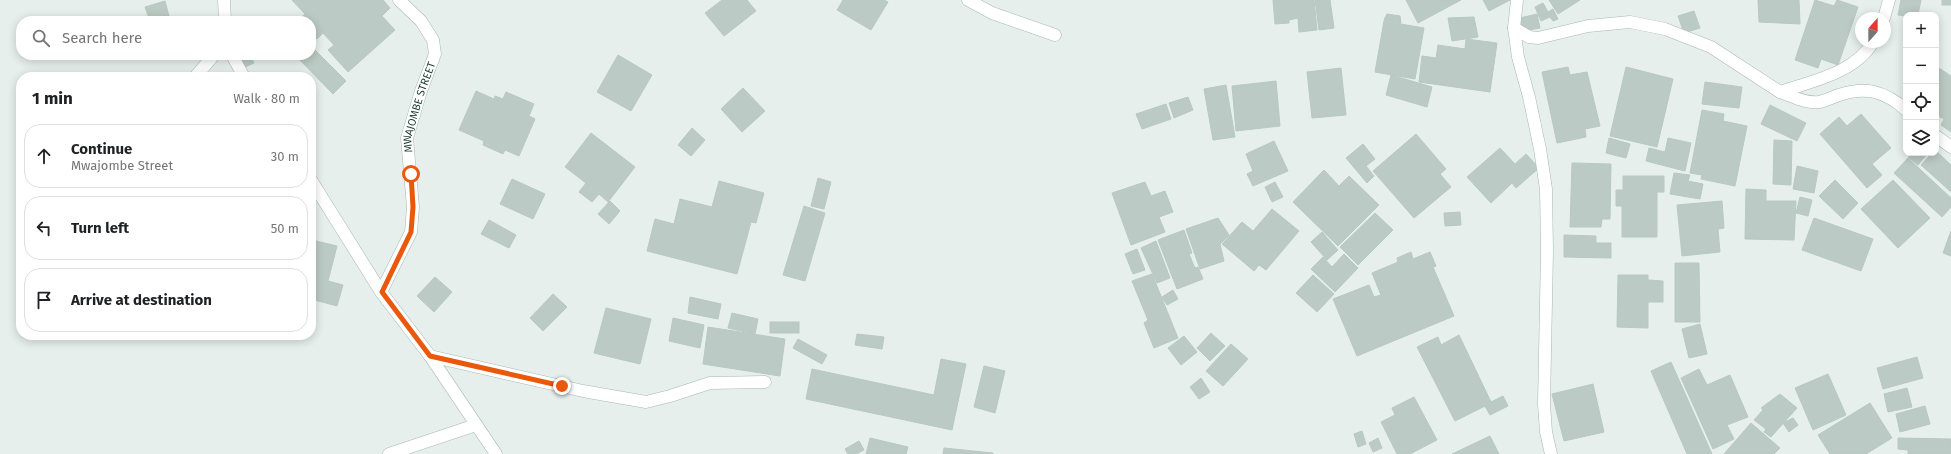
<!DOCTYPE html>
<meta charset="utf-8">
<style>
body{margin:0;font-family:"Fira Sans",sans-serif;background:#f2f2f2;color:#202124}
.controls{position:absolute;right:12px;top:12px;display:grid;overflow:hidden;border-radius:8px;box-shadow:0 2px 10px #0003}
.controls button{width:36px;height:36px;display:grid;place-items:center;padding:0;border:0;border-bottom:1px solid #e0e0e0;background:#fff;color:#202124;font:20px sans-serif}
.compass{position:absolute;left:1855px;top:12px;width:36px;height:36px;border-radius:50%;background:#fff;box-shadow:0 2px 10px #0003;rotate:21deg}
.stop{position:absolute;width:12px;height:12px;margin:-9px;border:3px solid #ea580c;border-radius:50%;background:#fff}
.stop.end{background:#ea580c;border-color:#fff;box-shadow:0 1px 4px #0008}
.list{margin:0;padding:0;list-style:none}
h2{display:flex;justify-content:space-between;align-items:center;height:52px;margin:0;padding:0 16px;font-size:17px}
h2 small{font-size:13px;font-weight:400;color:#757577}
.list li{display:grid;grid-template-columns:26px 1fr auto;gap:12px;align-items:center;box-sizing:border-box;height:64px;margin:0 8px 8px;padding:0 8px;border:1px solid #e0e0e0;border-radius:16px}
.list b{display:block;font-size:15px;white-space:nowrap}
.list p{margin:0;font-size:13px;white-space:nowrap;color:#757577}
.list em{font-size:13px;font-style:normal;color:#757577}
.icon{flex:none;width:22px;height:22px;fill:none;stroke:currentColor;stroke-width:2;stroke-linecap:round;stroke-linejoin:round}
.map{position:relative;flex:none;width:1951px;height:454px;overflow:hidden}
.search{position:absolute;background:#fff;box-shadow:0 2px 10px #0003;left:16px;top:16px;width:300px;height:44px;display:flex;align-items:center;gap:10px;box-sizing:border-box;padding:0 14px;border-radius:16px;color:#757577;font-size:15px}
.panel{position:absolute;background:#fff;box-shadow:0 2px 10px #0003;left:16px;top:72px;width:300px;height:268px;border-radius:16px}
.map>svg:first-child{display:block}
</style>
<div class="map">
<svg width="1951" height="454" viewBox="0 0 1951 454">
<rect width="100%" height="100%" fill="#e6efeb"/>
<g fill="#bbcac4" stroke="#b8c9c2">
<polygon points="292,0 383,0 390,8 382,16 395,30 348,72 328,50 334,45 323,33 317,39 311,32 311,21 301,21 299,19 305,14"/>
<polygon points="722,0 747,0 756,11 724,36 705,13"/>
<polygon points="843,0 884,0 888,2 871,30 837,10"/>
<polygon points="1273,0 1314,0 1317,30 1299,32 1298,18 1289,20 1289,23 1275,24"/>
<polygon points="1315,0 1330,0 1334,28 1319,30"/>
<polygon points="1406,0 1461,0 1418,23"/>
<polygon points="1483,0 1510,0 1489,11"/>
<polygon points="1549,0 1580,0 1558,14"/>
<polygon points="1758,0 1799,0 1800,24 1759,22"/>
<polygon points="1815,0 1834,6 1837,0 1858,7 1838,65 1821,59 1818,68 1795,60"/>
<polygon points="1901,0 1921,0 1918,15 1906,15 1906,16 1898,15"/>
<rect x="1942" y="0" width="9" height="5"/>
<polygon points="165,1 169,16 150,21 145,7"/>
<polygon points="1543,3 1548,12 1553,9 1558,19 1553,21 1550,17 1541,21 1535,7"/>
<polygon points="1694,11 1700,28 1684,33 1678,16"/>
<polygon points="1387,14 1400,16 1401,23 1384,20"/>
<polygon points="1537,14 1540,28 1523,31 1520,18"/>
<polygon points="1474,17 1478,37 1452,41 1448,18"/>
<polygon points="1384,21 1424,28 1415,79 1375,72"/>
<polygon points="1466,39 1497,43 1490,92 1419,82 1422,56 1436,58 1438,45 1465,49"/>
<polygon points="311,46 346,81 333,94 295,55 311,55"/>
<polygon points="237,55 250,55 254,63 243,68"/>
<polygon points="618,55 652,75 631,111 597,92"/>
<polygon points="1936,66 1951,76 1951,132 1941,125 1944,119 1936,115"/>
<polygon points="1568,67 1570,75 1587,72 1600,126 1585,129 1586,137 1557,143 1542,72"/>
<polygon points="1626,67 1673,79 1657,147 1610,136"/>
<polygon points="1341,68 1346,115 1312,118 1307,72"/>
<polygon points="1391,75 1432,87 1427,107 1386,95"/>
<polygon points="1276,81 1280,126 1236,131 1232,86"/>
<polygon points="1705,82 1742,87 1739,108 1702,104"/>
<polygon points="1226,85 1235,137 1213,140 1204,89"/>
<polygon points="743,88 765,111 742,132 721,109"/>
<polygon points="476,91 494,99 495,96 503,99 506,92 534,104 529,116 535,119 519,156 505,150 503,154 483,145 484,141 459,130"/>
<polygon points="1188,97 1193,110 1174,118 1169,103"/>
<polygon points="1166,104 1171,119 1142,129 1136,114"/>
<polygon points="1770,105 1806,123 1797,141 1761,124"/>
<polygon points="1702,110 1724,114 1723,121 1747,126 1735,186 1701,179 1702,175 1690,173"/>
<polygon points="1861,114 1891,148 1872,164 1882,175 1867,188 1820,134 1839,117 1847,126"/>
<polygon points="692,128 705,140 691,156 678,145"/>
<polygon points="591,133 635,167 608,202 599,194 592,202 579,192 586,183 565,167"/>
<polygon points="1416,134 1446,169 1440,174 1451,187 1414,218 1373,171"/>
<polygon points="1609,138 1630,144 1626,158 1606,153"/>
<polygon points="1668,138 1691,143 1685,171 1646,161 1649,148 1665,152"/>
<polygon points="1774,140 1792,141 1791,185 1773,184"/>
<polygon points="1274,141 1288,171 1253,186 1247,174 1253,171 1246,154"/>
<polygon points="1363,144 1375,159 1366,166 1374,176 1367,183 1346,158"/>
<polygon points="1500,148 1515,164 1526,154 1539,168 1516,188 1512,183 1491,203 1467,177"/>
<polygon points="1936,151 1951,165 1951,192 1921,165 1932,153 1936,153"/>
<polygon points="1912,153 1928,153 1918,165 1908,157"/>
<polygon points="1908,158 1951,198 1951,207 1942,217 1894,173"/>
<polygon points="1572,163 1611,164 1610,219 1602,219 1601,227 1570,227"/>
<polygon points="1797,166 1818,171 1814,193 1793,189"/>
<polygon points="1324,170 1339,186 1349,176 1379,205 1338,246 1293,202"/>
<polygon points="1674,173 1690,175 1688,181 1703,184 1700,199 1670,194"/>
<polygon points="1623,176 1664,176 1664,192 1657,192 1657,237 1622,237 1622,206 1616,206 1616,190 1623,190"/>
<polygon points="818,178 831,182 824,209 811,206"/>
<polygon points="512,179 545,194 533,219 500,204"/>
<polygon points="1835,180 1858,203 1843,219 1819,196"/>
<polygon points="1893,180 1930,218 1898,248 1861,209"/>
<polygon points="719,181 764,193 756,223 751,222 737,274 647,251 655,219 674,224 680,199 712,207"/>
<polygon points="1145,182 1151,196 1165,191 1173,212 1159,217 1165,232 1131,245 1112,193"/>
<polygon points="1275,182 1283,197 1272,202 1265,187"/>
<polygon points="1746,189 1766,190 1766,201 1796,201 1794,240 1745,239"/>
<polygon points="1800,197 1812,200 1808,216 1796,213"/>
<polygon points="610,201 620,211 609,224 598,214"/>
<polygon points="1722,201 1724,228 1718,229 1720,252 1682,256 1677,205"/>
<polygon points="804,206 825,213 805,281 783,275"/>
<polygon points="1272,209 1299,231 1266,270 1259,265 1254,271 1222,244 1242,222 1253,231"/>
<polygon points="1460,212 1461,225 1445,226 1444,213"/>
<polygon points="1375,213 1393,230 1358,265 1340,247"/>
<polygon points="1218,218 1229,235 1220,244 1224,261 1200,269 1186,229"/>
<polygon points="1814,218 1873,239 1861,271 1802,250"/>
<polygon points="489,220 516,235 509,248 481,234"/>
<polygon points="1184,230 1192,253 1189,254 1195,268 1198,267 1203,279 1177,289 1158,240"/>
<polygon points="1951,231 1951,256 1943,253"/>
<polygon points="1322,232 1338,250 1327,260 1311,242"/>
<polygon points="1564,235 1596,236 1596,243 1611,243 1611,258 1564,257"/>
<polygon points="312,240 337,246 328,281 343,285 337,306 311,299"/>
<polygon points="1156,241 1170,278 1157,283 1141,248"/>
<polygon points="1137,249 1145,270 1133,274 1125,254"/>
<polygon points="1411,252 1413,259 1430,252 1436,266 1433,267 1454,316 1357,356 1333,299 1369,285 1374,297 1381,295 1372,273 1398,262 1397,258"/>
<polygon points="1344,254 1358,268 1335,292 1311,269 1323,257 1332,267"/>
<polygon points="1675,263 1699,263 1700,322 1675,322"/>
<polygon points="1152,274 1178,338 1154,348 1144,323 1148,320 1132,281"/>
<polygon points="1313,275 1334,294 1317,312 1296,293"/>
<polygon points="1618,275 1648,275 1648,280 1663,281 1663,302 1648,302 1648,328 1617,327"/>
<polygon points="435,277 452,292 434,312 417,296"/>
<polygon points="1173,290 1178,299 1167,305 1162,297"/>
<polygon points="553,294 567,307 543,331 530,318"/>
<polygon points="690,297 721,304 718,319 688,313"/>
<polygon points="606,308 651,319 640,364 594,353"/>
<polygon points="732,313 758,319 755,334 728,328"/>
<polygon points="673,318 704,325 700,348 669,341"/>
<rect x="770" y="322" width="29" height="11"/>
<polygon points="1700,324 1707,354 1689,358 1682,329"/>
<polygon points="708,327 785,339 780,376 703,364"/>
<polygon points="1211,333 1225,346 1210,361 1197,348"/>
<polygon points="857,334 884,337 882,349 855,345"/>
<polygon points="1459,335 1491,402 1503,396 1508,406 1490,415 1485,406 1455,421 1417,347 1438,337 1441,345"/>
<polygon points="1184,336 1197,352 1181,365 1168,348"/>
<polygon points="798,339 827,355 822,364 793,348"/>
<polygon points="1231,344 1248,359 1223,386 1206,371"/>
<polygon points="1917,357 1923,378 1883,389 1877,368"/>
<polygon points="941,359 966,364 952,430 806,399 812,369 934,395"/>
<polygon points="1671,362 1712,454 1687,454 1651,371"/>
<polygon points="984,366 1005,371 995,413 974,407"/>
<polygon points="1699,369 1707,385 1730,375 1748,417 1727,425 1734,439 1713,449 1681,378"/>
<polygon points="1828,374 1846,415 1813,430 1795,388"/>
<polygon points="1201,378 1210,392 1199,399 1190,387"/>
<polygon points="1593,384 1604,432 1564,441 1552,394"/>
<polygon points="1907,388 1912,407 1888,412 1884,394"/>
<polygon points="1780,394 1797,408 1771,437 1764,432 1766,429 1754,420 1763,410 1761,408"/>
<polygon points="1414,397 1437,440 1410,454 1397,454 1381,422 1395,415 1392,408"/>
<polygon points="1870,403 1892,438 1866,454 1830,454 1818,435"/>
<polygon points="1925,406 1930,424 1900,432 1896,414"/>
<polygon points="1793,418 1798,425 1789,432 1783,423"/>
<polygon points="1751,423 1780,448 1774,454 1724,454"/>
<polygon points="1362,431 1366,444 1358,447 1354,434"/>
<polygon points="1490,436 1499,454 1452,454"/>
<polygon points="870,438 908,447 906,454 866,454"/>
<polygon points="1378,438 1382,448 1373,452 1369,443"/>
<polygon points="1898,438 1951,439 1951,454 1908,454 1908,450 1898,449"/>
<polygon points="859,441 864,450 856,454 848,454 845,449"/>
<polygon points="944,448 993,453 993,454 943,454"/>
</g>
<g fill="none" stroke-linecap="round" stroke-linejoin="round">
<defs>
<g id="minor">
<polyline points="224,0 225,21"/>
<polyline points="968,0 992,13 1055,35"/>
<polyline points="1517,0 1514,28 1518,57 1529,97 1540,149 1546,189 1547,251 1544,404 1546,432 1551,454"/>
<polyline points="1884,18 1889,0"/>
<path d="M1514 28 1529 37 1538 38 1588 26 1630 22 1665 29 1711 47 1780 92C1812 81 1855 73 1873 42"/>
<polyline points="232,55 244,77"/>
<polyline points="195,77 214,55"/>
<path d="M1780 92C1792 96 1806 104 1819 102 1825 101 1833 97 1839 95 1865 86 1885 91 1906 110"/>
<polyline points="1936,136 1951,147"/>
<polyline points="311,180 381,292 430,356 496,454"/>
<path id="s1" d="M381 292 411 232 413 207 407 138 421 91 435 54 433 40 421 21 399 0"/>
<polyline points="430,356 583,391 646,402 670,396 710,383 765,382"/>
<polyline points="389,454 476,425"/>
</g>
</defs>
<use href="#minor" stroke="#a8b8b2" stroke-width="13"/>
<use href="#minor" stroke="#fff" stroke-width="12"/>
</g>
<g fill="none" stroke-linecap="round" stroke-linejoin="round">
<polyline stroke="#ea580c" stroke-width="5" points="411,174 413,207 411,232 382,292 430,356 562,386"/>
</g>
<g text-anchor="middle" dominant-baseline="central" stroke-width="4" stroke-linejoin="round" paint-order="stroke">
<g font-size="11" fill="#24423a" stroke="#f7fbf9">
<text stroke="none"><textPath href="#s1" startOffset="194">MWAJOMBE STREET</textPath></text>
</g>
</g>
</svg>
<div class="controls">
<button>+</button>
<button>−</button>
<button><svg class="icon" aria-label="locate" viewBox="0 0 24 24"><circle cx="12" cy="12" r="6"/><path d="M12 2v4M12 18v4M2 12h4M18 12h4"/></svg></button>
<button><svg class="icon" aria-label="layers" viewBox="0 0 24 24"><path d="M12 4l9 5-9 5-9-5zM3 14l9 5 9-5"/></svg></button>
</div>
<svg class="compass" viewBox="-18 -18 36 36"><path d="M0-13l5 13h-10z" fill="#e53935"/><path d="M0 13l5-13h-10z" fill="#757577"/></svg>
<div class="stop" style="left:411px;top:174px"></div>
<div class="stop end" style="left:562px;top:386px"></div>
<div class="search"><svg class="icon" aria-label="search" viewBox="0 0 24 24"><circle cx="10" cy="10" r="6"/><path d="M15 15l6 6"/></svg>Search here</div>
<section class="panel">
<h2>1 min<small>Walk · 80 m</small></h2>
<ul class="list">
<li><svg class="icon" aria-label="ahead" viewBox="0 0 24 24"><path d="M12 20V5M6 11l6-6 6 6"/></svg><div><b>Continue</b><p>Mwajombe Street</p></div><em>30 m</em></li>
<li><svg class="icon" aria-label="left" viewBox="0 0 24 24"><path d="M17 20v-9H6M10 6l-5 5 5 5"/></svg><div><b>Turn left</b></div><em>50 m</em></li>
<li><svg class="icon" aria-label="arrive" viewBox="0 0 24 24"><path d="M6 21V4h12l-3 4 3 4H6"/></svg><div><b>Arrive at destination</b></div></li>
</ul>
</section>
</div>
